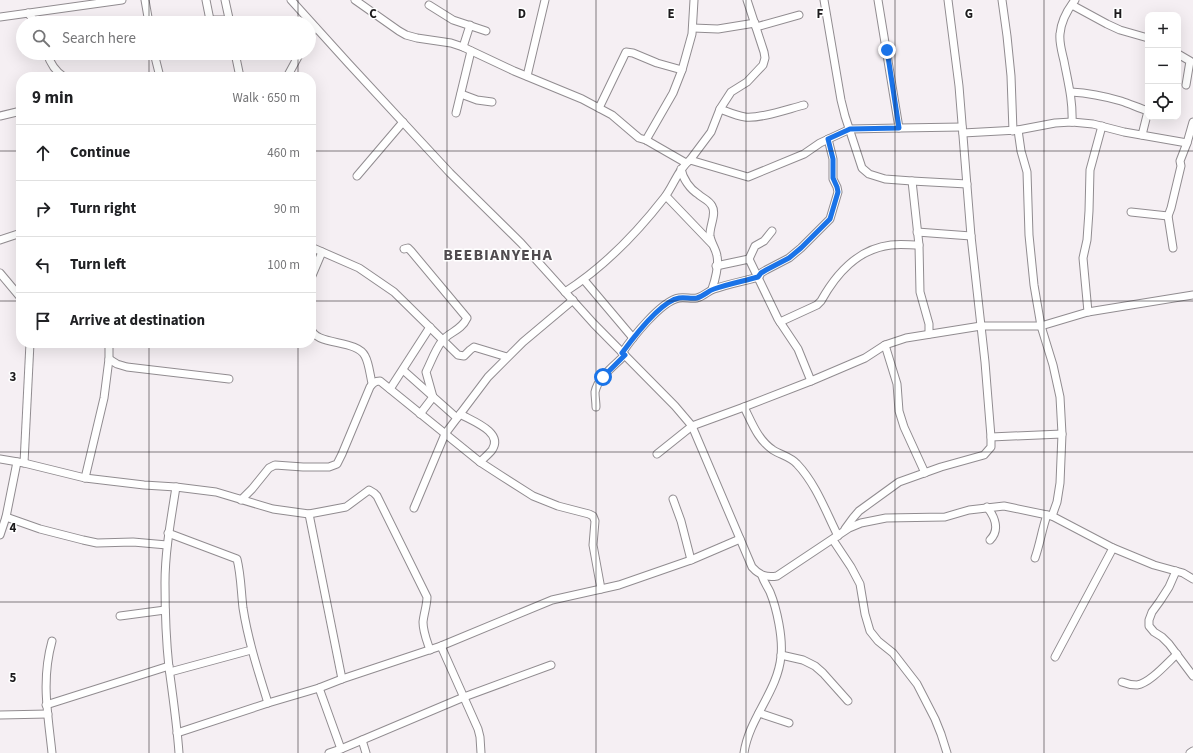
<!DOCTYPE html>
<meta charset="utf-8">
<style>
body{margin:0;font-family:"Source Sans 3",sans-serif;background:#f2f2f2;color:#202124}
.controls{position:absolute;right:12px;top:12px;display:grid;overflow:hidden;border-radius:8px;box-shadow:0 4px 16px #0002}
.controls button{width:36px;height:36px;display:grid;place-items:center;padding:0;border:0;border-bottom:1px solid #e0e0e0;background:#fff;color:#202124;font:20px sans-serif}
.stop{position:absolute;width:12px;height:12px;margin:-9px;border:3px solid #1a73e8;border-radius:50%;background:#fff}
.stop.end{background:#1a73e8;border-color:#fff;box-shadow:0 1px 4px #0008}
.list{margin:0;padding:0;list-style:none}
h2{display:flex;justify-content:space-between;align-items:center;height:52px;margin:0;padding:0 16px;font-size:17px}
h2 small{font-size:13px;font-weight:400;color:#757577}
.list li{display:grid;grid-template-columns:26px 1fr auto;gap:12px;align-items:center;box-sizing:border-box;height:56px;padding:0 16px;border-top:1px solid #e0e0e0}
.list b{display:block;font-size:15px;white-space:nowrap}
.list em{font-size:13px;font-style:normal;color:#757577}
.icon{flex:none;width:22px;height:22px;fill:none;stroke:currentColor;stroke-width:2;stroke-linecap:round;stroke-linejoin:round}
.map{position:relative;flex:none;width:1193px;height:753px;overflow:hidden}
.search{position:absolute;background:#fff;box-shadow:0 4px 16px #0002;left:16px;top:16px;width:300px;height:44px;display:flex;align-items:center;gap:10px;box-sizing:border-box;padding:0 14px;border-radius:22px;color:#757577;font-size:15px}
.panel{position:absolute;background:#fff;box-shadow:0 4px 16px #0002;left:16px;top:72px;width:300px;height:276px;border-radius:16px}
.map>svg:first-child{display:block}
</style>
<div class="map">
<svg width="1193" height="753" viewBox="0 0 1193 753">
<rect width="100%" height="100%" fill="#f5eff3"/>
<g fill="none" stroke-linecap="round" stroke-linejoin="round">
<defs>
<g id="minor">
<polyline points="145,0 149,23"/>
<polyline points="206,0 210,20"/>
<polyline points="225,0 230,23"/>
<path d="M291 0 349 64 450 173 521 243 594 324 675 406 692 426 752 567C759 575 766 578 777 576L849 528 861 523 886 518 945 517 969 510 1004 506 1052 516 1113 548 1154 565 1183 573 1193 579"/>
<polyline points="355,0 399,31 406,35 417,38 451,43 463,47 514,71 582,99 612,115 639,138 646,140 686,163"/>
<polyline points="824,0 841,100 845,116 862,168 869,174 885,179 912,181 967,184"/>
<polyline points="878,0 899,128 962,127"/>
<polyline points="1002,0 1007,36 1011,76 1013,131"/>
<polyline points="429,5 453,20 486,31"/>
<polyline points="1072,5 1107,24 1120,30 1148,38"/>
<polyline points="28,13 36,23"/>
<polyline points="0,17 122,0"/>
<polyline points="190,23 210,20 229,20"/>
<polyline points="756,27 799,15"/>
<polyline points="693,28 718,29 755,23"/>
<polyline points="309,37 315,27"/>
<polyline points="463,47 470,25"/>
<path d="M47 53C50 63 55 71 64 77"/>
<polyline points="154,53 160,77"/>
<polyline points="235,53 240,77"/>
<polyline points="1178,54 1190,61 1186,85"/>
<polyline points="527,76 545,0"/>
<polyline points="287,77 300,53"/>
<path d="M1071 92C1088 93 1104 96 1121 101 1130 104 1139 108 1148 111L1142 135"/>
<polyline points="461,94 477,100 492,102"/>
<polyline points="599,108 626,52 633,53 657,63 682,70"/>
<path d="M720 109C728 112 737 116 745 117 760 119 788 109 804 105"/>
<polyline points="456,113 471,51"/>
<polyline points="0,116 21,111"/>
<path d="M1072 122C1073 101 1068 82 1064 61 1062 52 1059 43 1060 34 1061 21 1068 9 1075 0"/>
<polyline points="1018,130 1021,151 1027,172 1029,235 1034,285 1041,326 1053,365 1060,397 1062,434 1060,483 1057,502 1052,516"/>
<polyline points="963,133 1018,130 1055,123 1072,122 1093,124 1124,132 1187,143"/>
<polyline points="646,140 673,93 682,70 692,34 694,0"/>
<polyline points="690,160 711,132 720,109 731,92 747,82 763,65 765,58 764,52 747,0"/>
<path d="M681 169C683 179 690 189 698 194 702 198 709 200 712 206 717 214 709 227 710 236 711 243 716 249 717 256 719 265 715 281 712 289"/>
<polyline points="357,176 403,122"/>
<polyline points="912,181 919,245 920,292 929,324 929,334"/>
<polyline points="666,196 712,244"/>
<polyline points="1131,212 1168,216"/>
<polyline points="772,231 764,241 755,246 749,259 778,319 798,349 811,381"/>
<polyline points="917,232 971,236"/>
<polyline points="0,240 21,233"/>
<polyline points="311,247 359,268 394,292 458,355 464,356 470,350 474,347 507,357"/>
<polyline points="1173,248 1168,216 1171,208 1181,166 1180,161 1187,143 1193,122"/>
<path d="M404 249 408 248 411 251 467 318C461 331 449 332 442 341 435 350 431 362 426 372L433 397 420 414"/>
<polyline points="716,266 749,259"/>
<polyline points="0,273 21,298"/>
<polyline points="311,278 322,252"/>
<polyline points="584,280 633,338"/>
<path d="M565 292C604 267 636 234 664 198 673 187 678 169 690 160L748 177 804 154 820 143 850 129 899 128"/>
<polyline points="1088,312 1083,258 1087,240 1089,211 1090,170 1102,126"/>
<path d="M780 322 817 305 821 301C836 274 857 249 891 245 900 244 910 245 919 245"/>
<path d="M311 328C314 346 357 339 365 356 369 363 370 375 372 383"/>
<polyline points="885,345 897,384 899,411 904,427 925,473"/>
<path d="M622 353C632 338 661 301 679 298 685 297 691 299 697 298 704 296 708 291 714 289 728 284 744 281 759 277L761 273 766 270 789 258 801 248 830 219 838 192 837 187 833 179V159L828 139"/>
<polyline points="109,359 117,364 127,367 229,379"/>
<polyline points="403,370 457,418"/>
<polyline points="390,389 430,327"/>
<path d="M596 407C596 402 595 397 595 392 598 377 615 365 625 355"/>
<path d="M744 407C752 423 758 440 773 450 781 455 791 457 797 464 816 484 826 512 838 536"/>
<path d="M460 414C472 421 504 432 492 450 489 454 484 458 480 462"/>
<polyline points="991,437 1062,434"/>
<polyline points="657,454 692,426 744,407 811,381 865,358 885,345 906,338 981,326 1041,326 1088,312 1193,295"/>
<path d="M0 459 24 463 85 478 144 485 176 487 216 492 273 509 309 514 346 507 369 490 374 493 377 496 427 597C427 605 424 613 423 622 423 632 427 641 430 650"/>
<polyline points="24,463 30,343"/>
<polyline points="85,478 104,398 109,359 109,343"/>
<path d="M176 487C171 519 165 551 165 583 165 611 166 640 169 668 173 697 177 725 179 753"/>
<polyline points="673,499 681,521 691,560"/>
<path d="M241 500 252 489 269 468 275 465 303 467H329L337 464 342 454 370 387C373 383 375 381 380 381L480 462 500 475 533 496 558 506 589 514 593 516 595 521 593 545 601 589"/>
<path d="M987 507C995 517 1000 530 990 540"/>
<polyline points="414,508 445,434 488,377 523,342 573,300"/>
<polyline points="309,514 342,679"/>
<polyline points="6,517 40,529 83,540 97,543 133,542 167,545"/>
<polyline points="845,529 853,518 859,511 899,482 941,467 984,455 991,447 991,437 985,362 971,236 959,86 948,0"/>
<path d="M168 533 237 559C241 575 241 591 243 608 248 640 258 671 268 703"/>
<polyline points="0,535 6,517 17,462"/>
<polyline points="833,540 851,567 860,584 865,614 870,631 878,641 893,653 917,684 935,719 941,734 947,753"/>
<path d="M1035 558C1040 544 1042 529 1047 515"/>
<polyline points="1176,571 1169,587 1160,601 1152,612 1149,620 1149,626 1154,632 1162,637 1169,644 1193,676"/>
<polyline points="120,616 165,610"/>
<path d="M52 641C41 681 48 714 52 753"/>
<polyline points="441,646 478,729 480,737 481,753"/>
<polyline points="781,655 803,660 815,666 823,673 848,701"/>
<polyline points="1055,657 1113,548"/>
<polyline points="170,672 251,650"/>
<path d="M1122 682C1127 684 1132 685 1137 685 1150 683 1167 663 1177 654"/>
<polyline points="319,688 341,749"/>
<polyline points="46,705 169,666"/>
<polyline points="759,713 789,723"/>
<polyline points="0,715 48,714"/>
<polyline points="177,733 268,703 319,688 342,679 441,646 552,600 619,585 691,560 740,539"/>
<polyline points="362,740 366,753"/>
<polyline points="329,753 341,749 464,697 551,665"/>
<path d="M744 753C749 718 778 691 781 656 783 638 777 609 770 592 767 586 764 582 762 576"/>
<polyline points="1190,753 1193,751"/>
</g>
</defs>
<use href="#minor" stroke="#918c90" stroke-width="9"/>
<use href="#minor" stroke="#fff" stroke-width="7"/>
</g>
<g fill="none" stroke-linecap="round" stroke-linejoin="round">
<path stroke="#1a73e8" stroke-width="5" d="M603 377 625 355 622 353C633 338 661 301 679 298 685 297 691 299 697 298 704 296 708 291 714 289 728 284 744 281 758 277L761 273 766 270 789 258 801 248 830 219 838 192 837 187 833 178V159L828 139 850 129 899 128 887 50"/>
</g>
<path fill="none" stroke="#1d1b1d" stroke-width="1" stroke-opacity="0.55" d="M149 0V23M298 0V23M447 0V753M596 0V753M746 0V753M895 0V753M1044 0V753M149 53V77M298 53V77M0 151H21M311 151H1193M0 301H21M311 301H1193M149 343V753M298 343V753M0 452H1193M0 602H1193"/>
<g text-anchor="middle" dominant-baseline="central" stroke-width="3" stroke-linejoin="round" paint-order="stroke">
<g font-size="16" font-weight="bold" letter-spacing="1" fill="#504b4f" stroke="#fff">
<text x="498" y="255">BEEBIANYEHA</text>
</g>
</g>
<g font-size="13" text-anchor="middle" font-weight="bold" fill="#1d1b1d" stroke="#fff" stroke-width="3" stroke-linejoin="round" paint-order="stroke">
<text x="373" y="18">C</text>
<text x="522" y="18">D</text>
<text x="671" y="18">E</text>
<text x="820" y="18">F</text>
<text x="969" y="18">G</text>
<text x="1118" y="18">H</text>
<text x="13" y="381">3</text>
<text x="13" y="532">4</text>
<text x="13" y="682">5</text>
</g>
</svg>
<div class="controls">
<button>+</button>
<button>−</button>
<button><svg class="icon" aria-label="locate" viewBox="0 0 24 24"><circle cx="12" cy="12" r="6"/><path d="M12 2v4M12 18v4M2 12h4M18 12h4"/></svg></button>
</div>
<div class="stop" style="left:603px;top:377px"></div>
<div class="stop end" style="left:887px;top:50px"></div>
<div class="search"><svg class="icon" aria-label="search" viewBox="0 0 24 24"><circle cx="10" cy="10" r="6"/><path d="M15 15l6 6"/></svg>Search here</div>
<section class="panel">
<h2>9 min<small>Walk · 650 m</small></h2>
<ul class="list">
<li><svg class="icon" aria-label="ahead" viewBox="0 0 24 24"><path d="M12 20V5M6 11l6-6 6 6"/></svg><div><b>Continue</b></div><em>460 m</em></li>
<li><svg class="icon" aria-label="right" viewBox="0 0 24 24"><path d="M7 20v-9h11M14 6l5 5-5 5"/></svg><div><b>Turn right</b></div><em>90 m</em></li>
<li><svg class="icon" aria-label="left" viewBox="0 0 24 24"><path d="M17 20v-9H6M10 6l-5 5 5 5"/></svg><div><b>Turn left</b></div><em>100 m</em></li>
<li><svg class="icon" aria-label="arrive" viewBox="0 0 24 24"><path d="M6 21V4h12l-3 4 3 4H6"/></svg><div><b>Arrive at destination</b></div></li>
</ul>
</section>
</div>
